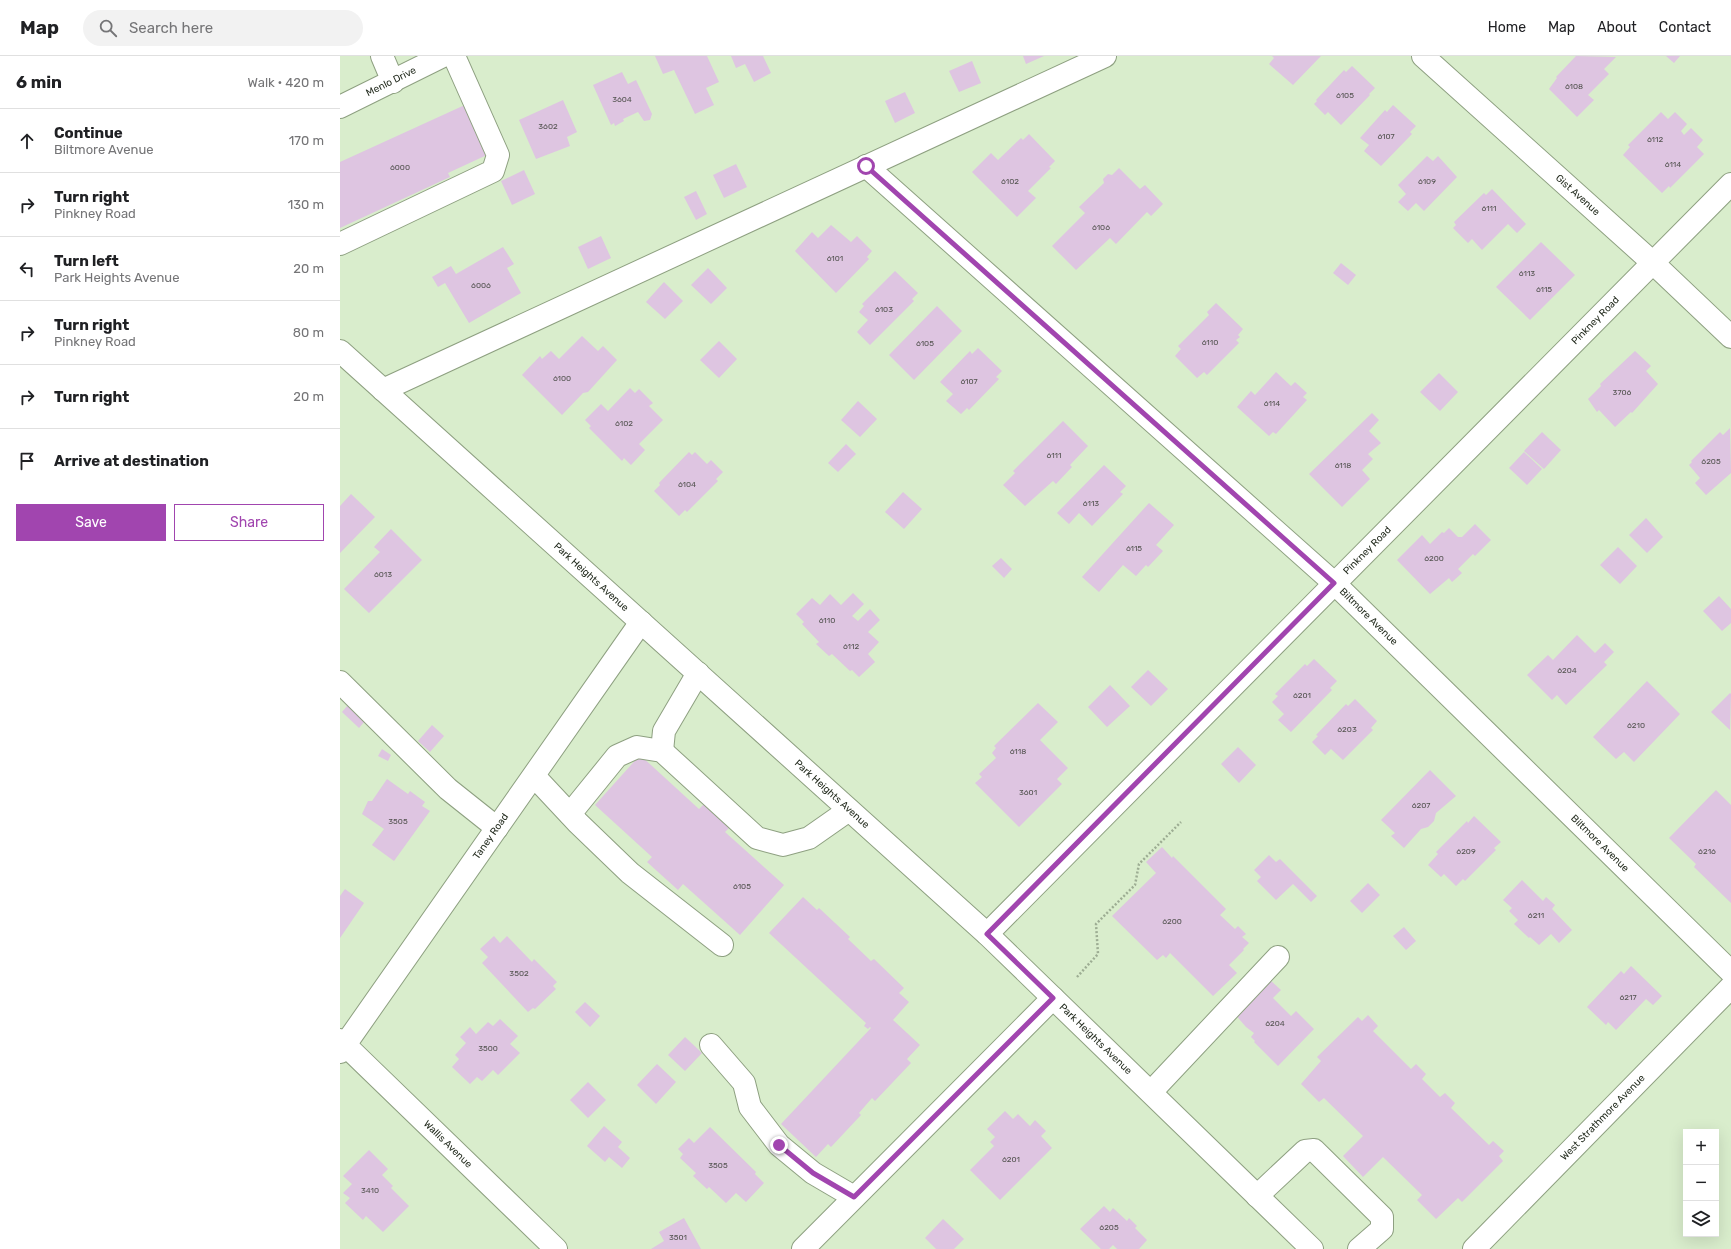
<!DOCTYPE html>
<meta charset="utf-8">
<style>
body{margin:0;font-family:Rubik,sans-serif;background:#f2f2f2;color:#202124}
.controls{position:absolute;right:12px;bottom:12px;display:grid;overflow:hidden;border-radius:0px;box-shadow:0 4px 16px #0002}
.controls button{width:36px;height:36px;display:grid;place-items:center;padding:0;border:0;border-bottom:1px solid #e0e0e0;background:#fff;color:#202124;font:20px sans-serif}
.stop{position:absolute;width:12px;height:12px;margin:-9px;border:3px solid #a145af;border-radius:50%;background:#fff}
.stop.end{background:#a145af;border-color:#fff;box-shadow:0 1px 4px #0008}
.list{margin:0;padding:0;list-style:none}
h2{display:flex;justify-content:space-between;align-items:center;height:52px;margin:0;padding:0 16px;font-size:17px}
h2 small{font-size:13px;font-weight:400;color:#757577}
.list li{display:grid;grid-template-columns:26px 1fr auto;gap:12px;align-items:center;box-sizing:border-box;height:64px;padding:0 16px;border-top:1px solid #e0e0e0}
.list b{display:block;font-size:15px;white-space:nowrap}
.list p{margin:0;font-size:13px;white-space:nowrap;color:#757577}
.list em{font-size:13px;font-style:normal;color:#757577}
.actions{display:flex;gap:8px;padding:12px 16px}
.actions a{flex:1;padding:9px 0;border:1px solid #a145af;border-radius:0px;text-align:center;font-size:14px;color:#a145af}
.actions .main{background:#a145af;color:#fff}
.icon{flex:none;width:22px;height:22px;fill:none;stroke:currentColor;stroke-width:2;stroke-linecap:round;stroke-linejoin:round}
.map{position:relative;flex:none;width:1391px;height:1193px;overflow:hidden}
header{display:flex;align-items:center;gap:24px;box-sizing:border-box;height:56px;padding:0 20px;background:#fff;border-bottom:1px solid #e0e0e0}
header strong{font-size:19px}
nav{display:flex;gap:22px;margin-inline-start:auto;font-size:14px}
.search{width:280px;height:36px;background:#f2f2f2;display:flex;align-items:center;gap:10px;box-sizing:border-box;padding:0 14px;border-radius:22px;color:#757577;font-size:15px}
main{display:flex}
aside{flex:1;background:#fff}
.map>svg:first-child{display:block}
</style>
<header>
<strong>Map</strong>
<div class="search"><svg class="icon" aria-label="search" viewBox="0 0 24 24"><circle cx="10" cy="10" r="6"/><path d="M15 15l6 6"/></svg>Search here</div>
<nav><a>Home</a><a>Map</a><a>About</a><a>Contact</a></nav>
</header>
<main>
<aside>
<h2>6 min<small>Walk · 420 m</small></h2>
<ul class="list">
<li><svg class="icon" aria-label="ahead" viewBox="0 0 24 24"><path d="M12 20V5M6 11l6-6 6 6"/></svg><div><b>Continue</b><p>Biltmore Avenue</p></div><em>170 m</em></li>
<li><svg class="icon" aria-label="right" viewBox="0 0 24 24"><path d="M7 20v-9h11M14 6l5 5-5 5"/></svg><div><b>Turn right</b><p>Pinkney Road</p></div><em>130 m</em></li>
<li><svg class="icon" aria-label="left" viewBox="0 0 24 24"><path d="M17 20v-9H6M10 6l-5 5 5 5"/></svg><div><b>Turn left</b><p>Park Heights Avenue</p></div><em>20 m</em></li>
<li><svg class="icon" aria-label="right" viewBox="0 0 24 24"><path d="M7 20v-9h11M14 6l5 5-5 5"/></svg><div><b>Turn right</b><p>Pinkney Road</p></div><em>80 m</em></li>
<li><svg class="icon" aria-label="right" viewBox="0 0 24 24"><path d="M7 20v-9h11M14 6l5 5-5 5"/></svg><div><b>Turn right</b></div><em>20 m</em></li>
<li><svg class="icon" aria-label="arrive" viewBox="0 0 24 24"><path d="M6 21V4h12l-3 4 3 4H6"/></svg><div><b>Arrive at destination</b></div></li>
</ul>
<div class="actions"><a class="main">Save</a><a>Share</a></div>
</aside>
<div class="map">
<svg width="1391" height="1193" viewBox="0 0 1391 1193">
<rect width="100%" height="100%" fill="#d9edcc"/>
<g fill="#dec5e1">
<polygon points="315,0 367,0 379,26 366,32 374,49 355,58 334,14 323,18"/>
<polygon points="391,0 423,0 431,17 414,26 405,8 396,12"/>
<polygon points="683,0 704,0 686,8"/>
<polygon points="932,0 981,0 953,29 929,8 934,2"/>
<polygon points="1236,0 1276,1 1264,13 1269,18 1248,39 1254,44 1237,61 1209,33 1217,22 1216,21"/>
<polygon points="1326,0 1340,0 1334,7"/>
<polygon points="632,5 641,27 619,36 609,15"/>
<polygon points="1012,10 1035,32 1029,38 1030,39 1001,69 988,56 985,59 974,48 977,45 976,44 1004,14 1006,16"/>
<polygon points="282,16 288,28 296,24 312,58 310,64 304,65 298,56 283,63 284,65 275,70 274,67 271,69 253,29"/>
<polygon points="565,36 575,57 555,67 545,45"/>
<polygon points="223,44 237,76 227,81 230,90 196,103 179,64"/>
<polygon points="127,48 149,98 108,117 110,121 0,172 0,106"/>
<polygon points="1053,49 1076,70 1070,76 1072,78 1041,110 1024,95 1029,89 1020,82 1045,54 1047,56"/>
<polygon points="1321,56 1328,63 1335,56 1347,68 1341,75 1344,79 1351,72 1363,84 1357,91 1364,98 1330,132 1329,130 1322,137 1283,99 1290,91 1288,89"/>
<polygon points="689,78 715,105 709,111 711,112 688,135 696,142 677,161 632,116 651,97 658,104 681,82 683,84"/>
<polygon points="1087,100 1093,105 1098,100 1117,121 1084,155 1076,147 1068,155 1058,146 1066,138 1058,129"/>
<polygon points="396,108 407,131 384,142 373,119"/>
<polygon points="779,112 800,133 805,129 823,148 811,160 807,156 776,188 770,182 736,214 712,190 745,157 739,151 764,127 763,123 768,118 772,119"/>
<polygon points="184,114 195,138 172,149 161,125"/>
<polygon points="1152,133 1186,168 1177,177 1168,168 1142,194 1132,183 1128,187 1113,172 1116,169 1114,166 1144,137 1146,139"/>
<polygon points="356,135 367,158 356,164 344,141"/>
<polygon points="491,169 511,186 517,180 532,195 527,201 529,203 496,237 455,195 472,176 478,182"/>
<polygon points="261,180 271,202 248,213 238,191"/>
<polygon points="1201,186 1235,219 1190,264 1156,231"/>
<polygon points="163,191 174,208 167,212 181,237 129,267 105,227 98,231 92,221 111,210 116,218"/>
<polygon points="1001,207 1016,219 1008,229 993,217"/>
<polygon points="368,212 387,232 371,248 351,229"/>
<polygon points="555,215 578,237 572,243 574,245 530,289 517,276 528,264 519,256 524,250 522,248"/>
<polygon points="324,226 343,245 325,263 306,246"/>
<polygon points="876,247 903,273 898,279 900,281 896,284 899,287 867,319 864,316 857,322 835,300 841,293 838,290 869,259 867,256"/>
<polygon points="597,250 622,275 574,324 549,299"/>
<polygon points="242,280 258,295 263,290 277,304 248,336 243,337 222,359 182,319 200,300 202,303 211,295 219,303"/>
<polygon points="379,285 397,303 379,322 360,304"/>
<polygon points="638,292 662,315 656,321 659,323 629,354 627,352 621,358 606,345 613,338 600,326 630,295 632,298"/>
<polygon points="1295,295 1311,310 1306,315 1318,328 1292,357 1291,356 1275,371 1259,354 1257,356 1248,343 1261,330 1260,328"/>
<polygon points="936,316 951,330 955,326 967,337 963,341 967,344 936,378 933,376 929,380 897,351 911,335 915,339"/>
<polygon points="1099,317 1118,336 1100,355 1080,336"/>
<polygon points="290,332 295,337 299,333 313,347 309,350 323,364 299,388 305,394 291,409 284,402 282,405 249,372 251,370 245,364 261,348 268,355"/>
<polygon points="518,345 537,363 520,381 501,364"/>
<polygon points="1032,357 1039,364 1029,375 1041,387 1028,398 1033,403 1022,414 1030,423 1002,451 969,418"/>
<polygon points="723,365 748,390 730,409 732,411 716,428 713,425 685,450 663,429 675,417 673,415"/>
<polygon points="1390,372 1391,417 1366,439 1355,427 1360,422 1349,409 1352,406 1351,405 1380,376 1383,379"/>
<polygon points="1202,376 1221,394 1204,413 1184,395"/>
<polygon points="506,388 516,398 498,416 488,407"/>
<polygon points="349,396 352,399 355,396 367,408 371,404 383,416 376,423 378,425 347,456 345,454 339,460 314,435 320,429 319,427"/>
<polygon points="1184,396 1202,413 1187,429 1169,412"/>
<polygon points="764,409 786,430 780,436 783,438 752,470 739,457 729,468 717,457"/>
<polygon points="563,436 582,453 564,473 545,456"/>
<polygon points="11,438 35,461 0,497 0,450"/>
<polygon points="809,447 834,469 816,489 823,495 808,511 806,509 796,520 783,509 759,536 742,521"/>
<polygon points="1306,462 1323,481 1307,497 1289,479"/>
<polygon points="1135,468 1151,484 1135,500 1133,498 1118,513 1122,517 1112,526 1109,522 1090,538 1057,504 1082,479 1090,488 1102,476 1104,477 1109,472 1118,481 1122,481"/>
<polygon points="51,473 82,504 29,557 4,533 40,496 34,491"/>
<polygon points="1278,491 1297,510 1280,528 1260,509"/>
<polygon points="661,502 672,513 664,522 652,510"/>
<polygon points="513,537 524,548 512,560 518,565 530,553 540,564 528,576 539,586 528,598 535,606 519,621 512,614 510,615 492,598 489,600 476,588 479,586 462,568 464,566 456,558 472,542 480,549 490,538 501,549"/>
<polygon points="1379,540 1391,553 1391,567 1382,575 1363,555"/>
<polygon points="1237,579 1255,597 1265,587 1274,596 1264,606 1267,609 1226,649 1217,639 1212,644 1187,619 1208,599 1213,604"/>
<polygon points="974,603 997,625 990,632 992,634 951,676 938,664 944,658 932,646 938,640 935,638 965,608 967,610"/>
<polygon points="808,614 828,633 811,650 791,631"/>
<polygon points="1307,625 1340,658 1294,706 1284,696 1276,703 1253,681"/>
<polygon points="770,629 790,650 767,671 748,651"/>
<polygon points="1390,637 1391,638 1390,674 1371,656"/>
<polygon points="13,643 30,659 19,672 2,656"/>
<polygon points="1015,643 1037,665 1031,672 1033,674 1003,704 991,693 985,699 972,686 978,680 976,679 1006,648 1008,650"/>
<polygon points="698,647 718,666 700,684 728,712 717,723 722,728 679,771 635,727 642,721 639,718 656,702 652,697 656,692 654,690"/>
<polygon points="92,669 104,680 90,696 78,685"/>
<polygon points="898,691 916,709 899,727 881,708"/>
<polygon points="42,693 51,699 48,705 38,700"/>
<polygon points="300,699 359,753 364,748 390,771 385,776 444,829 400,879 343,828 338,834 307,806 312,801 255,749"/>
<polygon points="1090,714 1116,740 1096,757 1094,765 1088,771 1081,773 1064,792 1051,780 1055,777 1041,764"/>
<polygon points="47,723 68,738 70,735 85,746 82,750 90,755 54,805 32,789 44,773 22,758 28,745 32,745"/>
<polygon points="1376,734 1391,749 1391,847 1354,811 1356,808 1329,782"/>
<polygon points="1134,760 1161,786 1154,792 1156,794 1125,825 1123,823 1116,830 1104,818 1101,821 1088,809 1098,798 1096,796 1127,765 1128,767"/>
<polygon points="822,791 832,802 833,800 886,853 880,859 895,873 898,870 906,878 902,881 909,887 903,893 904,894 889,909 897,917 873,940 830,897 826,902 823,899 817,904 772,860 816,817 806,806"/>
<polygon points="929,799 936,806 940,803 977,840 971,846 953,828 936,844 917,825 921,821 914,814"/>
<polygon points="1182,824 1203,845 1206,841 1215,849 1212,853 1232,874 1219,887 1211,878 1199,889 1190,881 1189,882 1174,868 1178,864 1169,855 1172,852 1163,844"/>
<polygon points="1028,827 1040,839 1022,857 1010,845"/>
<polygon points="5,833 24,847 0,882 0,840"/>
<polygon points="463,841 477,854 479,852 510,881 508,883 531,905 534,903 564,932 559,937 569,946 553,964 580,989 567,1003 571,1007 535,1045 532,1042 519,1057 521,1059 491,1091 488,1088 476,1101 441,1068 531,972 530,971 528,973 524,970 526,967 429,877"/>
<polygon points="1064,871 1076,885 1066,894 1053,880"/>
<polygon points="154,880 160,887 167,880 192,906 194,903 217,926 213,930 216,933 195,953 193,952 188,956 142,907 148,901 140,893"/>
<polygon points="1291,910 1322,940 1313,949 1306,943 1276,974 1268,966 1266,969 1247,951 1281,915 1284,918"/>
<polygon points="929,923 941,934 933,942 951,960 956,955 974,973 938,1010 914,986 915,985 911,981 914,977 906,971 893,956"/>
<polygon points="245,946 260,960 250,971 235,956"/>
<polygon points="1028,959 1038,970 1033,975 1071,1013 1076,1008 1086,1018 1082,1023 1100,1041 1105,1037 1115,1047 1111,1052 1149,1089 1153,1085 1164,1095 1159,1100 1163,1105 1122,1146 1118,1142 1096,1163 1077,1144 1082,1139 1043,1101 1023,1121 1003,1100 1023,1080 984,1042 979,1046 961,1028 981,1005 977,1001 1018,961 1022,965"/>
<polygon points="160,963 178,980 170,988 180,997 158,1019 153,1014 142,1025 137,1021 130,1028 112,1011 119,1003 115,999 126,987 120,981 130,971 136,978 148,966 153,970"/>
<polygon points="345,981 362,997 345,1015 328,999"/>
<polygon points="317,1008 336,1026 316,1048 297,1029"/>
<polygon points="248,1026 266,1044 248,1062 230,1044"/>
<polygon points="665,1055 673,1063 678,1058 690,1070 695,1064 706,1075 701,1080 712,1092 660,1144 630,1114 654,1090 650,1086 655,1081 647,1073"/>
<polygon points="264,1070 282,1086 278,1091 290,1102 282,1112 269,1101 265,1106 247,1090"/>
<polygon points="370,1071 416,1116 415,1118 424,1127 406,1146 396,1137 386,1147 369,1131 367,1133 353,1120 356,1117 340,1102 343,1098 338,1093 349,1082 354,1087"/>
<polygon points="29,1094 48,1113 42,1119 53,1130 51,1132 69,1150 43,1176 26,1160 23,1164 5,1147 10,1142 3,1137 12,1128 3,1120"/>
<polygon points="764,1150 770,1156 773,1152 787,1165 789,1162 797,1170 795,1172 807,1184 799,1193 777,1193 773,1189 769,1193 761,1193 740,1173"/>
<polygon points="344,1162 361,1193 311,1193 324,1185 319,1176"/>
<polygon points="603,1163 624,1183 614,1193 596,1193 585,1182"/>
</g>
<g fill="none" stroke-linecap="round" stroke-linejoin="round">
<defs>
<g id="minor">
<polyline points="42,0 53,26"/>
<path id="s1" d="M1083 0 1312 206 1391 281"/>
<path id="s2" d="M0 51 103 0"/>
<path id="s3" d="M526 110 994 527 1391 916"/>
<polyline points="0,188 153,115 158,99 114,0"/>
<polyline points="43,334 765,0"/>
<polyline points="0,626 108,733 157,772"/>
<polyline points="322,695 324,675 358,617"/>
<polyline points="194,720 237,766 290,817 382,889"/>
<polyline points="230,758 277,700 297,691 322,695 417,782 443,789 469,782 509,754"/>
<path id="s4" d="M647 878 1391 128"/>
<path id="s5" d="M0 984 216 1193"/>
<polyline points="371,989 404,1027 410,1051 439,1089 473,1117 514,1141"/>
<path id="s6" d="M0 996 301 566"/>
<polyline points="811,1036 938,901"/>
<polyline points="917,1140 965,1095 974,1094 1042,1161 1042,1173 1019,1193"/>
<polyline points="463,1193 713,942"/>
<path id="s7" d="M1134 1193 1391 931"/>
</g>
<g id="major">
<path id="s8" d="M0 295 647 878 972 1193"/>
</g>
</defs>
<use href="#minor" stroke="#8ea081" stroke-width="24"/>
<use href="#major" stroke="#8ea081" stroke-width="24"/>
<polyline stroke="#9dad93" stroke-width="2.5" stroke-dasharray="2 2" stroke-linecap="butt" points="737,921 758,898 756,868 795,829 799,808 841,766"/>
<use href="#minor" stroke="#fff" stroke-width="22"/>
<use href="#major" stroke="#fff" stroke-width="22"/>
</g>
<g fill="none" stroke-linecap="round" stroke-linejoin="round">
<polyline stroke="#a145af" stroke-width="5" points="439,1089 473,1117 514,1141 713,942 647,878 994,527 526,110"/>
</g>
<g text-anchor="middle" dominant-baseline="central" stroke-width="3.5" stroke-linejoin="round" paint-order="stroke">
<g font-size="8" fill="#535350">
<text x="1234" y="30">6108</text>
<text x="1005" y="39">6105</text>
<text x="282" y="43">3604</text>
<text x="208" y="70">3602</text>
<text x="1046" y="80">6107</text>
<text x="1315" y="83">6112</text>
<text x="1333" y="108">6114</text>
<text x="60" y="111">6000</text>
<text x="670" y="125">6102</text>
<text x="1087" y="125">6109</text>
<text x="1149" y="152">6111</text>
<text x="761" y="171">6106</text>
<text x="495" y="202">6101</text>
<text x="1187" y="217">6113</text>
<text x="141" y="229">6006</text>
<text x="1204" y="233">6115</text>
<text x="544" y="253">6103</text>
<text x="870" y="286">6110</text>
<text x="585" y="287">6105</text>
<text x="222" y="322">6100</text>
<text x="629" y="325">6107</text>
<text x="1282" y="336">3706</text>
<text x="932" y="347">6114</text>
<text x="284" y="367">6102</text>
<text x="714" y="399">6111</text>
<text x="1371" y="405">6205</text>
<text x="1003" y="409">6118</text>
<text x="347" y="428">6104</text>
<text x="751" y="447">6113</text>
<text x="794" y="492">6115</text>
<text x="1094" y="502">6200</text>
<text x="43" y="518">6013</text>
<text x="487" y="564">6110</text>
<text x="511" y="590">6112</text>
<text x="1227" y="614">6204</text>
<text x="962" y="639">6201</text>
<text x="1296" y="669">6210</text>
<text x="1007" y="673">6203</text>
<text x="678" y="695">6118</text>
<text x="688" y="736">3601</text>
<text x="1081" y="749">6207</text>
<text x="58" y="765">3505</text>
<text x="1126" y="795">6209</text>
<text x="1367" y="795">6216</text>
<text x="402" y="830">6105</text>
<text x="1196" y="859">6211</text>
<text x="832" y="865">6200</text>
<text x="179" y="917">3502</text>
<text x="1288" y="941">6217</text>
<text x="935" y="967">6204</text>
<text x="148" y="992">3500</text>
<text x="671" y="1103">6201</text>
<text x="378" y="1109">3505</text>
<text x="30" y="1134">3410</text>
<text x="769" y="1171">6205</text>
<text x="338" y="1181">3501</text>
</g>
<g font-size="10" fill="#252d20" stroke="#d9edcc">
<text stroke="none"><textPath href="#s2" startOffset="57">Menlo Drive</textPath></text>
<text stroke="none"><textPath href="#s1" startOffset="208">Gist Avenue</textPath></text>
<text stroke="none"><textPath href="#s4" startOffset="864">Pinkney Road</textPath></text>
<text stroke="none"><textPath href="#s4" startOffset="540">Pinkney Road</textPath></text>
<text stroke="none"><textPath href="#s8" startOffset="338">Park Heights Avenue</textPath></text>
<text stroke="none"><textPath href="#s3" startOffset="675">Biltmore Avenue</textPath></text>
<text stroke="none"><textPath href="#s8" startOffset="662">Park Heights Avenue</textPath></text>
<text stroke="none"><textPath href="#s6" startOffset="263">Taney Road</textPath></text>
<text stroke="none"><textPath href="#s3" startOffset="999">Biltmore Avenue</textPath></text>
<text stroke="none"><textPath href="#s8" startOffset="1022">Park Heights Avenue</textPath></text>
<text stroke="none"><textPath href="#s7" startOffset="184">West Strathmore Avenue</textPath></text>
<text stroke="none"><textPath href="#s5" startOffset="150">Wallis Avenue</textPath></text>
</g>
</g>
</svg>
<div class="controls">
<button>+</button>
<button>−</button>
<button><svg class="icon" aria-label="layers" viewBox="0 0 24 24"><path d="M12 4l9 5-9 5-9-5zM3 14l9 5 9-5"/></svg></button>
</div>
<div class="stop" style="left:526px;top:110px"></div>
<div class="stop end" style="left:439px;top:1089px"></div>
</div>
</main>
